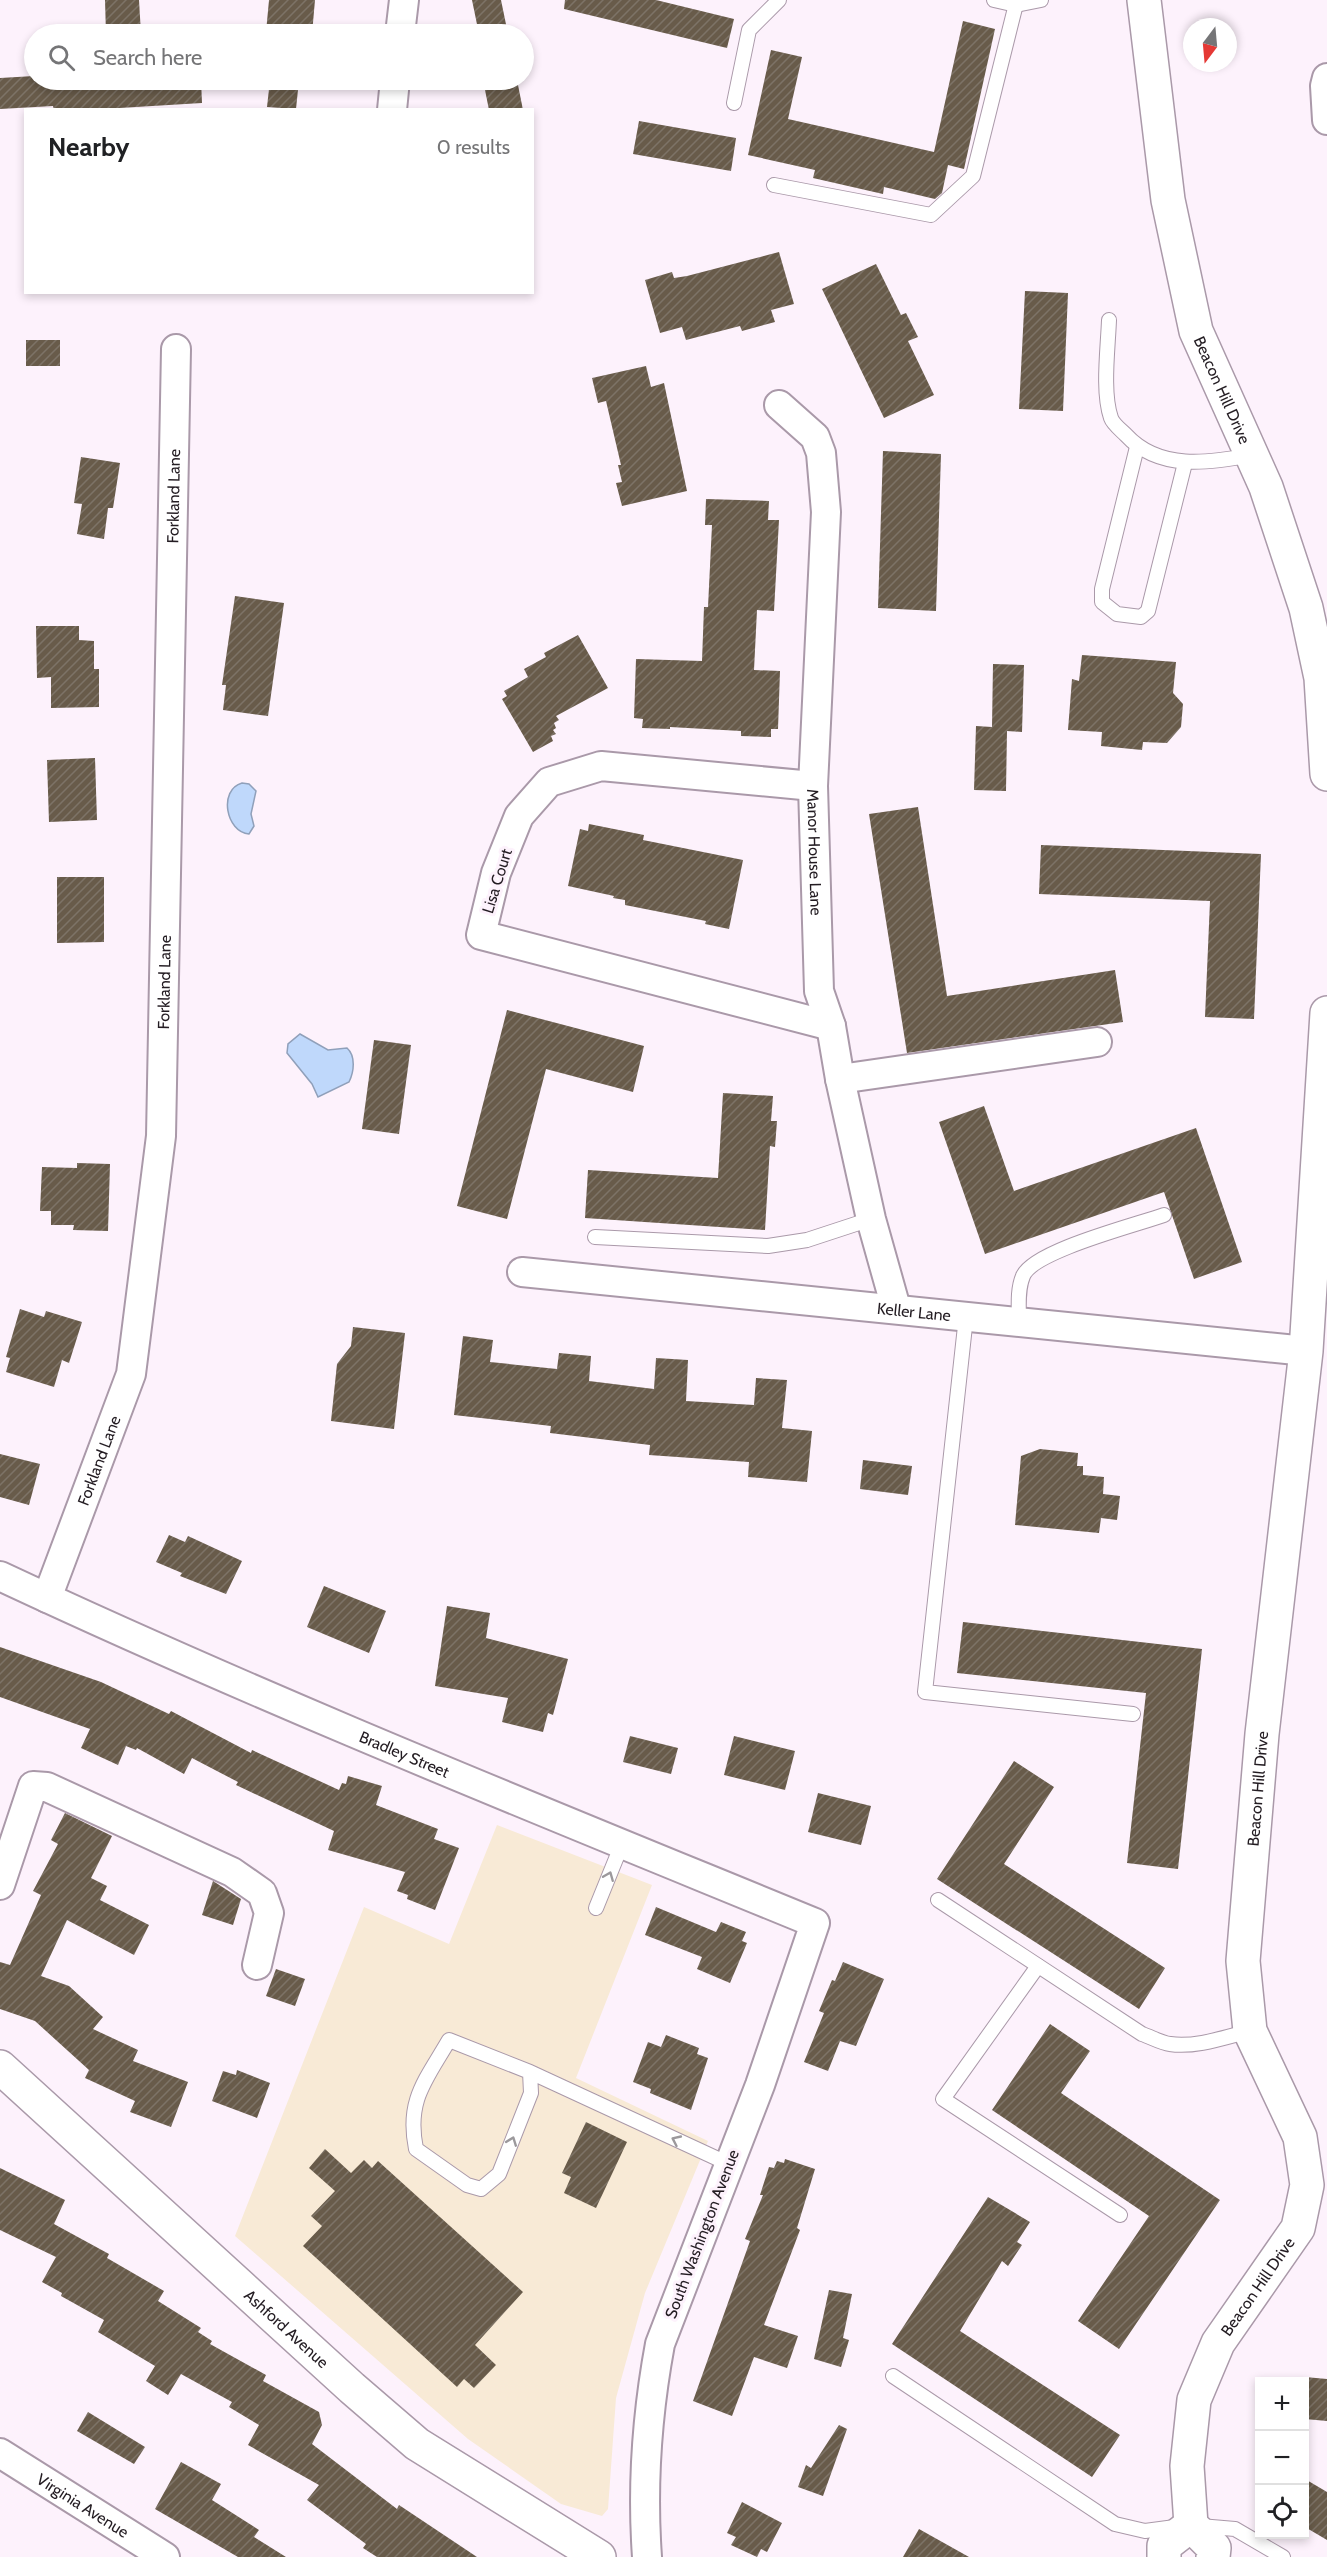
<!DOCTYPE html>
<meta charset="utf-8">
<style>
body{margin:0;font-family:Cabin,sans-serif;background:#f6f6f6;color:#202124}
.controls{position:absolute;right:18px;bottom:18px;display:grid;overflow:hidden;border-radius:0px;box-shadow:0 3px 9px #0003}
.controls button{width:54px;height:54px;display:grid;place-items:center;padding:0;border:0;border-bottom:2px solid #e0e0e0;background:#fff;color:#202124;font:30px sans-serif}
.compass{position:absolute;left:1183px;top:18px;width:54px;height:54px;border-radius:50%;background:#fff;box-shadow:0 3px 9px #0003;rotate:196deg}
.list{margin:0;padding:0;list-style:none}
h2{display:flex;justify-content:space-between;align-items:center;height:78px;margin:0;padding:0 24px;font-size:26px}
h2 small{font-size:20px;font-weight:400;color:#757577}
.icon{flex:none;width:33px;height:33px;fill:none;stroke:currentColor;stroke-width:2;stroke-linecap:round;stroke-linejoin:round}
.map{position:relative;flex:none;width:1327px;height:2557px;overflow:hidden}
.search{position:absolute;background:#fff;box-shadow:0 3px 9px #0003;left:24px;top:24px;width:510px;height:66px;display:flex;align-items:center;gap:15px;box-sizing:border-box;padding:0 21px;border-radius:33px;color:#757577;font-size:22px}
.panel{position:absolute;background:#fff;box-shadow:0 3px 9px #0003;left:24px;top:108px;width:510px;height:186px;border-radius:0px}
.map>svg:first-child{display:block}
</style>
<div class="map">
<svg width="1327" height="2557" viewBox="0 0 1327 2557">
<defs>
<pattern id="building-hatch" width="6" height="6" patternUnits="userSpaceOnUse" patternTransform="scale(1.5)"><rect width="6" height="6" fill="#685b4a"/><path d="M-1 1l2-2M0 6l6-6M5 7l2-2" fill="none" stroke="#7d7367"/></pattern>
</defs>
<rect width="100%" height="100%" fill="#fdf2fc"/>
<polygon fill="#f8ead6" points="497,1825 652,1885 576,2078 708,2141 645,2293 616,2398 608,2509 602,2516 561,2504 468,2439 235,2236 364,1907 449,1944"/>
<g fill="#bfd8fb" stroke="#90a0ba" stroke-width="1.5">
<path d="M242 783 249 784 256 791 251 814 254 826 249 834C226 832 218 790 242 783Z"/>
<path d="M300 1034 328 1050 347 1048C356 1056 354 1072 349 1082L318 1097 312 1084 287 1053 288 1044Z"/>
</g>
<g fill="url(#building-hatch)">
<polygon points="105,0 139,0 141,34 106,34"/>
<polygon points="269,0 315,0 312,34 266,32"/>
<polygon points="472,0 501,0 508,34 479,34"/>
<polygon points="565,0 656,0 734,19 727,48 564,9"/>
<polygon points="963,21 995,29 964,169 948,165 942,193 935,199 884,187 883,194 813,178 815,170 748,155 771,50 802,57 788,119 934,152"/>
<polygon points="34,76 34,80 201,80 202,103 86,110 54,110 53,106 0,109 0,78"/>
<polygon points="270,80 299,80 296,109 267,107"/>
<polygon points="483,80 517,80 523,110 489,110"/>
<polygon points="639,121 736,138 731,171 633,154"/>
<polygon points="779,252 794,304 771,310 775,322 742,331 740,326 686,340 682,327 660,333 645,280 672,272 674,278 687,276"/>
<polygon points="876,264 901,315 906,313 918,337 908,341 934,395 884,418 822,289"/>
<polygon points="1025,291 1068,293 1063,411 1019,409"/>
<rect x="26" y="340" width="34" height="26"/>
<polygon points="646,366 651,387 664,383 687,491 622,506 616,483 622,482 618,465 621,465 606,401 598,403 592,378"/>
<polygon points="883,451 941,454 936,611 878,608"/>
<polygon points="81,457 120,463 113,508 108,508 104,539 77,534 82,504 74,503"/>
<polygon points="706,499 769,501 768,520 779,520 774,611 757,610 754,670 780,671 778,729 771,729 771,737 741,736 741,731 670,727 670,729 642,728 643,719 634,718 636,659 702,661 704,607 708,607 712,525 705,525"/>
<polygon points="235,596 284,603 268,716 223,710 226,685 222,685"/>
<polygon points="36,626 79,626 79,640 94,641 94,669 99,669 99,707 51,708 51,677 37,678"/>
<polygon points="578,635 608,688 556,716 559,720 554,723 556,728 553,730 556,734 551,736 553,741 533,752 502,699 507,696 504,691 528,677 524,669 546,657 544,653"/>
<polygon points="1082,655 1176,662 1173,693 1183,704 1181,727 1167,743 1143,742 1142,750 1101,746 1102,732 1068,730 1072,679 1079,681"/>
<polygon points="993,664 1024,665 1022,732 1007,731 1006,791 974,790 976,726 992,727"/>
<polygon points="95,758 97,820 49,822 47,760"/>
<polygon points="918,807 947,996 1115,970 1123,1022 907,1053 869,814"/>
<polygon points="589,824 644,835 643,840 743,860 729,929 705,924 706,921 625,905 625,900 613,898 614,896 568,886 580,829 588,831"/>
<polygon points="1041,845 1261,854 1254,1019 1205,1017 1210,901 1039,894"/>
<polygon points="57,877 104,877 104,942 57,943"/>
<polygon points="507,1010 644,1046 633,1092 546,1069 507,1219 457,1206"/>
<polygon points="374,1040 411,1045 399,1134 362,1129"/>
<polygon points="723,1093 773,1096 771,1121 777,1121 775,1147 770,1146 765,1230 585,1218 588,1170 718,1178"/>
<polygon points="984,1106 1014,1191 1196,1128 1242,1262 1194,1279 1164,1192 985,1254 939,1122"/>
<polygon points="77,1163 110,1164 108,1231 73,1230 74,1225 51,1225 51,1211 40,1211 42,1167 77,1168"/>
<polygon points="20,1309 44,1317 46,1311 82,1322 69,1363 62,1360 54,1387 6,1372 10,1358 6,1357"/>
<polygon points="353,1327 405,1333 394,1429 331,1421 337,1364 351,1346"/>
<polygon points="463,1336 493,1340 490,1362 557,1369 559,1353 591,1356 589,1381 654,1389 656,1358 688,1360 686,1401 754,1405 756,1378 787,1380 782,1428 812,1431 807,1482 748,1477 749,1462 649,1455 650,1445 550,1433 551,1426 454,1415"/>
<polygon points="1040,1449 1078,1453 1077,1466 1083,1466 1083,1475 1104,1477 1103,1494 1120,1496 1117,1520 1101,1518 1099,1533 1015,1525 1021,1456"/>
<polygon points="0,1454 40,1464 29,1505 0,1497"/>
<polygon points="863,1460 912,1466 908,1495 860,1489"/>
<polygon points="169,1535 185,1542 188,1536 242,1561 226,1594 180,1576 182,1573 156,1562"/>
<polygon points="324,1586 386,1611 369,1653 307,1627"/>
<polygon points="447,1606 490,1613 486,1638 568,1659 553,1715 548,1713 543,1732 502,1722 508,1698 435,1686"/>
<polygon points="963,1622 1202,1649 1178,1869 1127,1863 1146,1693 957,1673"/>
<polygon points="0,1647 101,1682 169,1714 171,1711 251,1753 252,1750 339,1790 342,1783 346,1784 348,1776 382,1786 376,1805 438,1829 434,1839 459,1848 435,1910 407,1899 408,1895 397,1891 405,1872 328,1850 334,1831 236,1785 238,1782 192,1758 184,1774 137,1748 136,1750 126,1746 118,1765 81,1748 90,1729 0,1697"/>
<polygon points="630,1736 678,1748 671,1774 623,1762"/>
<polygon points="734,1736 795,1751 785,1790 724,1775"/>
<polygon points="1014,1761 1054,1787 1004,1864 1165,1968 1139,2009 937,1879"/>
<polygon points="818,1793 871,1806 861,1845 808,1832"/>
<polygon points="65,1813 112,1836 91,1878 107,1886 100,1900 149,1925 134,1955 67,1920 41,1976 69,1986 103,2017 93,2029 138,2050 133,2061 188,2082 171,2127 130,2112 135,2101 85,2078 89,2070 35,2021 0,2009 0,1962 10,1965 41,1895 33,1891 58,1844 51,1840"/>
<polygon points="213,1881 241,1899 233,1925 202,1915"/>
<polygon points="656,1907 716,1932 721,1922 746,1932 742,1941 747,1943 730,1983 697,1969 702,1957 645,1935"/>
<polygon points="843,1962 884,1979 856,2046 840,2041 828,2071 804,2062 824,2013 819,2011 832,1980 835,1981"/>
<polygon points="276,1969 305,1979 295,2006 266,1996"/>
<polygon points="1050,2024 1090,2051 1061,2093 1220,2200 1119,2349 1078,2321 1149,2216 992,2110"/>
<polygon points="666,2035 699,2048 697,2054 708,2058 691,2110 650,2093 651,2089 633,2082 648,2042 661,2047"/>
<polygon points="237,2070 270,2083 257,2118 212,2101 223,2071 236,2075"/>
<polygon points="586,2122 627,2142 596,2208 564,2193 571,2177 562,2173"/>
<polygon points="325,2149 351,2173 364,2160 372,2168 378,2161 523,2292 475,2345 496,2365 474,2388 464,2379 457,2387 303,2246 322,2226 311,2216 335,2191 309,2168"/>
<polygon points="785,2159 815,2169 797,2228 800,2230 764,2325 798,2336 787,2368 754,2357 732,2416 693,2401 750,2241 745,2239 763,2195 760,2195 769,2167 774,2168 777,2161 784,2163"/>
<polygon points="0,2168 65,2200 54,2224 109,2254 107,2258 164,2291 158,2301 201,2328 198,2332 212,2341 210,2344 266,2375 263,2381 319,2412 322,2425 312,2444 397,2509 399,2505 477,2557 377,2557 363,2548 366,2544 307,2500 319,2485 248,2445 259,2425 229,2407 232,2402 181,2374 168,2395 146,2381 155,2366 98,2332 104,2320 61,2296 62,2293 42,2282 56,2257 0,2230"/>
<polygon points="988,2197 1030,2222 1017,2242 1022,2245 1008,2266 1002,2261 960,2331 1120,2435 1092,2477 892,2344"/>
<polygon points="829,2290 852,2294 843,2338 849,2340 841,2367 814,2359"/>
<polygon points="1305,2377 1327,2379 1327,2421 1305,2419"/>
<polygon points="88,2412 145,2447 134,2464 77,2431"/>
<polygon points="839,2425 847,2429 823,2496 798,2487 806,2465 811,2468"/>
<polygon points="181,2462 221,2484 212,2500 259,2530 254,2537 286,2557 238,2557 155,2509"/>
<polygon points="1305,2479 1327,2492 1327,2540 1305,2527"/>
<polygon points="742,2502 782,2523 767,2552 761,2549 757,2557 731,2545 736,2537 727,2533"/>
<polygon points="919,2529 969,2557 903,2557"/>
</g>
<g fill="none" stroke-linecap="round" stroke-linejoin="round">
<defs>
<g id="service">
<polyline points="994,0 1016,5 1041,0"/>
<polyline points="734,103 749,30 779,0"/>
<polyline points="774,185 931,215 973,176 1017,0"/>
<path d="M1109 320C1108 348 1102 392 1111 418 1113 424 1121 430 1126 435 1159 471 1209 463 1252 455"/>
<polyline points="1137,447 1102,589 1102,602 1117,614 1141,617 1148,611 1185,463"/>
<polyline points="595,1237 768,1246 807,1240 871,1219"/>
<polyline points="966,1317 925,1692 1133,1714"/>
<path d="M1019 1322C1019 1308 1017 1290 1023 1276 1033 1251 1136 1225 1164 1215"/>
<path d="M938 1900 1142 2034C1151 2037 1161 2043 1170 2044 1195 2048 1226 2037 1250 2031"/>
<polyline points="596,1908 622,1844"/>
<polyline points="1038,1966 943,2099 1120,2215"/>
<path d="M530 2072 531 2093 499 2174 481 2189 467 2185 416 2149C406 2100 426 2080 449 2040L530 2072 729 2164"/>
<polyline points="893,2376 1115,2524 1145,2531 1175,2527"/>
<polyline points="1200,2526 1235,2529 1283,2557"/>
</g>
<g id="minor">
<polyline points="400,34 404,0"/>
<polyline points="1327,78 1325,86 1327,120"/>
<polyline points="392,110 395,80"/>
<path id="s1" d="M779 405 815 437 821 453 826 512 813 786 819 991 831 1026 840 1079 871 1219 896 1308"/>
<polyline points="813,786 601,766 549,782 519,816 496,873 481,935 831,1026"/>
<polyline points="840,1079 1097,1042"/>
<path id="s2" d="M522 1272 1306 1351"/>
<path id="s3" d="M0 1576C267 1701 542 1811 815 1923L760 2085 660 2344C647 2414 642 2487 647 2557"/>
<path id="s4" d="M47 1598 131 1374 161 1136 176 349"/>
<polyline points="0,1885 33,1786 47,1787 232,1872 262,1893 269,1913 257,1965"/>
<path id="s5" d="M0 2453 165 2557"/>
</g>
<g id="tertiary">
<path id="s6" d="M1144 0 1168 200 1196 331 1266 487 1306 608 1321 678 1327 774"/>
<polyline points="1164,2557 1164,2546 1191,2525"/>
<path id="s7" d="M1213 2557 1214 2548 1191 2525 1187 2466 1194 2400 1218 2343 1298 2228 1307 2185 1300 2137 1250 2031 1243 1961 1262 1734 1306 1351 1327 1013"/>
</g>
<g id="secondary">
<path id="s8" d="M0 2067 352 2388 417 2444 599 2557"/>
</g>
</defs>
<use href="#service" stroke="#aa99a9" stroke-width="16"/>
<use href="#minor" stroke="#aa99a9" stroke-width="32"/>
<use href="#tertiary" stroke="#aa99a9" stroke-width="36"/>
<use href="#secondary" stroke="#aa99a9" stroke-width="36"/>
<use href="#service" stroke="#fff" stroke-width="14"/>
<use href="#minor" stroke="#fff" stroke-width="28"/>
<use href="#tertiary" stroke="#fff" stroke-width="33"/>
<use href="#secondary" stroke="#fff" stroke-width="33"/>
</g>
<defs><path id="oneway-chevron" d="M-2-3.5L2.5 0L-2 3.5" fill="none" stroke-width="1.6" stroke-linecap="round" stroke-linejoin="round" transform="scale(1.5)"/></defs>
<g stroke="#9c999c">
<use href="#oneway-chevron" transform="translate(609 1876) rotate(-68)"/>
<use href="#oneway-chevron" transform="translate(676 2140) rotate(-155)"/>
<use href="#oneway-chevron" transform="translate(512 2141) rotate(-69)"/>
</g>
<g text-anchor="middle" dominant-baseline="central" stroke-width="6" stroke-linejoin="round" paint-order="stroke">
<g font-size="16" fill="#231c22" stroke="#fdf2fc">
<text stroke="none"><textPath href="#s6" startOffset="400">Beacon Hill Drive</textPath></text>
<text stroke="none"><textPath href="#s4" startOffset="1119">Forkland Lane</textPath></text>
<text stroke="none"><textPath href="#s1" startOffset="465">Manor House Lane</textPath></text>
<text transform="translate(497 881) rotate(-73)">Lisa Court</text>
<text stroke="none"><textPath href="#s4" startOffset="633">Forkland Lane</textPath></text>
<text stroke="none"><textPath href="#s2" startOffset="394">Keller Lane</textPath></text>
<text stroke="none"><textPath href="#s4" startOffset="147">Forkland Lane</textPath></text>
<text stroke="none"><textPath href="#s3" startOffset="442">Bradley Street</textPath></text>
<text stroke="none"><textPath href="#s7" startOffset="822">Beacon Hill Drive</textPath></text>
<text transform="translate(702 2234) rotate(-69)">South Washington Avenue</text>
<text stroke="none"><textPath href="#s7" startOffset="298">Beacon Hill Drive</textPath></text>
<text stroke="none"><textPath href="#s8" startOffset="388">Ashford Avenue</textPath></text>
<text stroke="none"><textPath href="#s5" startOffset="98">Virginia Avenue</textPath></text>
</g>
</g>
</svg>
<div class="controls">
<button>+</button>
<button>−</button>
<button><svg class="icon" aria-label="locate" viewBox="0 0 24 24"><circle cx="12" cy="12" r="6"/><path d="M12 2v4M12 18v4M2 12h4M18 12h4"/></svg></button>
</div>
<svg class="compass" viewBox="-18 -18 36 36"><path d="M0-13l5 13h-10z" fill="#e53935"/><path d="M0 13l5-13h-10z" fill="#757577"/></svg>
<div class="search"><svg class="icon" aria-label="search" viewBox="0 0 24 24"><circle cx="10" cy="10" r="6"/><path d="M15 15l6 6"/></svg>Search here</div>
<section class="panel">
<h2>Nearby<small>0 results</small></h2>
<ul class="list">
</ul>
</section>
</div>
